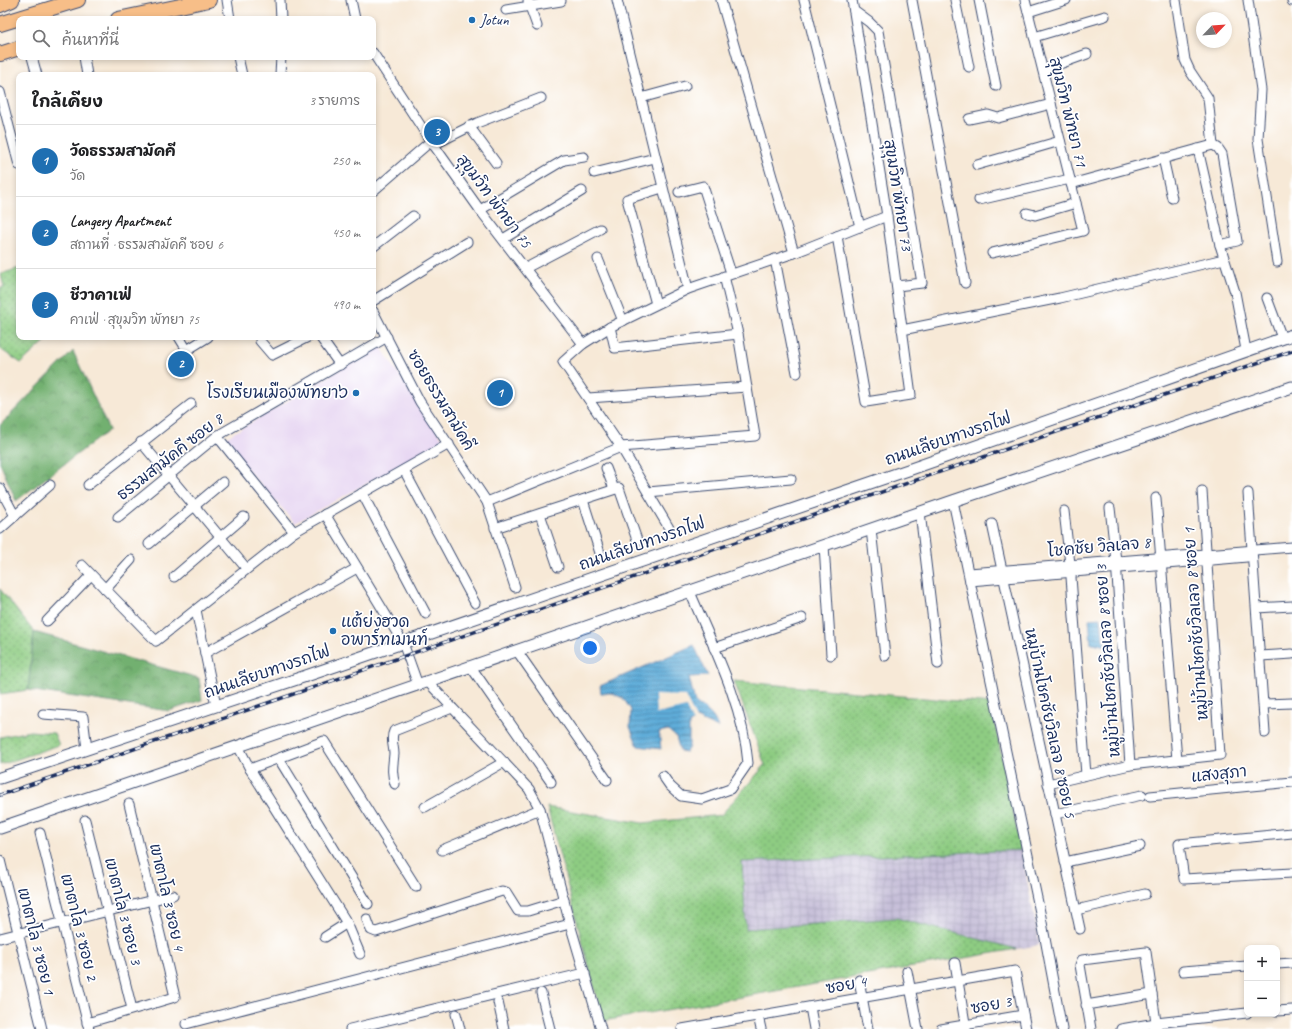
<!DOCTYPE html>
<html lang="th">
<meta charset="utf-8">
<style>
body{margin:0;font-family:Caveat,"Playpen Sans Thai",sans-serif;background:#f6f6f6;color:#202124}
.controls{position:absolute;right:12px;bottom:12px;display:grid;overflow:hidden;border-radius:8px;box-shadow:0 2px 6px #0003}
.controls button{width:36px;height:36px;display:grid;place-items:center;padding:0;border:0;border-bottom:1px solid #e0e0e0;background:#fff;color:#202124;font:20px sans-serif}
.compass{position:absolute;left:1196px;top:12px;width:36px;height:36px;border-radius:50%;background:#fff;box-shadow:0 2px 6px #0003;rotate:65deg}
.you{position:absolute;left:590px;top:648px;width:14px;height:14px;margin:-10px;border:3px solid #fff;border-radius:50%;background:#1a73e8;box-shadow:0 0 0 6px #1a73e833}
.badge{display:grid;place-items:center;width:26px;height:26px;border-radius:50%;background:#1f6fb2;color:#fff;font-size:13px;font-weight:700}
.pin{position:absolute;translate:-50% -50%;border:2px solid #fff;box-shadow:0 1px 4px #0006}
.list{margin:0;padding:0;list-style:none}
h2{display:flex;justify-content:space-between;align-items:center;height:52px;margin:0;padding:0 16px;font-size:17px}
h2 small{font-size:13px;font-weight:400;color:#757577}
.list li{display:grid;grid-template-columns:26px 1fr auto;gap:12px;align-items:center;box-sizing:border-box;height:72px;padding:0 16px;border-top:1px solid #e0e0e0}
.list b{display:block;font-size:15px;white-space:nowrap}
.list p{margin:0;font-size:13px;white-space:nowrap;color:#757577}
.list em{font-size:13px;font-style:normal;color:#757577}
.icon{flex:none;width:22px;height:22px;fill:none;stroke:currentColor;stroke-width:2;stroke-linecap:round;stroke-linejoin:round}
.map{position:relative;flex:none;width:1292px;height:1029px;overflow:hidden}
.search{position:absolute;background:#fff;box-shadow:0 2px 6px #0003;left:16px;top:16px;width:360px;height:44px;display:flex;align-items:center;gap:10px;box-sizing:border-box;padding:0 14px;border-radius:8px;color:#757577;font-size:15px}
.panel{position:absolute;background:#fff;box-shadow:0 2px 6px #0003;left:16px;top:72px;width:360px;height:268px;border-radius:8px}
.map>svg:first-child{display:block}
</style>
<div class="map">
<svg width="1292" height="1029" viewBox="0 0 1292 1029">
<defs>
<pattern id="industrial-grid" width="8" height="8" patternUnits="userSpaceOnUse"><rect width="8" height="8" fill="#c7c0d9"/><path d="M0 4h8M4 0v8" fill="none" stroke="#aaa5bd"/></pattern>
<pattern id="green-dots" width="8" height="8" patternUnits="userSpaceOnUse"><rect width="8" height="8" fill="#8ecc82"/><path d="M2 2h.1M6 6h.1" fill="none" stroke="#73a66e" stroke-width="1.8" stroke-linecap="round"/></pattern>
<pattern id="forest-crowns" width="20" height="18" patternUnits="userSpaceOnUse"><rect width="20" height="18" fill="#72b070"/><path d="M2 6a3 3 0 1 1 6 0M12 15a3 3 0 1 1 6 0" fill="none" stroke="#5d905f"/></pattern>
<pattern id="water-rules" width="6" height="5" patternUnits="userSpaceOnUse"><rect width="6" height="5" fill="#5facd8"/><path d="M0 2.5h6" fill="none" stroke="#4e8cb2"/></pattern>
</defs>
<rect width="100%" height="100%" fill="#fff"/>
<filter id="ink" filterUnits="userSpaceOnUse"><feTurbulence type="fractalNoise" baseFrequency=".025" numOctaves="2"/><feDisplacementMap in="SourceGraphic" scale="8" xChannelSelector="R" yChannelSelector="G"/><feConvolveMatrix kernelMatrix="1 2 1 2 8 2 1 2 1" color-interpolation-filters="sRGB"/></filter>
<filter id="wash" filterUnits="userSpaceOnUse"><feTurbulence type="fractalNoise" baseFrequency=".012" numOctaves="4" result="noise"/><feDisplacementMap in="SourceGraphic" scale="16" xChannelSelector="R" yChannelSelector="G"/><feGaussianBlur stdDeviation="0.9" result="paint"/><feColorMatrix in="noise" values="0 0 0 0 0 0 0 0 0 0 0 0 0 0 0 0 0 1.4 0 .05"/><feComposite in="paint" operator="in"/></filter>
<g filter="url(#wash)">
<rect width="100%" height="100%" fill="#f7e9d7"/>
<polygon fill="#e5d3f1" points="380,346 444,441 295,523 222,440"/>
<polygon fill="url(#industrial-grid)" points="1021,850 1040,945 1017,949 896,918 746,929 742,862"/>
<g fill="url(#green-dots)" stroke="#547e70">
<polygon points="19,268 19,337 50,337 21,363 0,349 0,288 4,287 1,274"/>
<polygon points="0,589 34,632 28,690 0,694"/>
<polygon points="734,681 991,704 1021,850 742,862 746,929 896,918 1017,949 603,1021 547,807 643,823 721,815 765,765"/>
<polygon points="30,731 54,733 59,745 0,765 0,737"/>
</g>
<g fill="url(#forest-crowns)" stroke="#467067">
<polygon points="73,351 109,430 16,501 0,463 0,425"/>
<polygon points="34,632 199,678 202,700 169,711 28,690"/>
</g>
<g fill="url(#water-rules)" stroke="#3d6e9b">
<polygon points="1101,618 1103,640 1106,643 1103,646 1100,644 1091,644 1089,619"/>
<path d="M694 645 708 676 689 677 695 702C706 710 715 715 718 728L696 718 689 724V747L686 752 680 751 676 737 668 730 659 732 661 749 638 746 630 727 631 710 623 698 611 693H601L600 686Z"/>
</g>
<polygon fill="#f7e9d7" points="655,695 685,696 697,721 693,722 686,707 656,714"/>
</g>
<g filter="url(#ink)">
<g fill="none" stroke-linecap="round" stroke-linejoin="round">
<defs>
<g id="minor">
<polyline points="227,0 230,19"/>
<polyline points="280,0 281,19"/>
<polyline points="351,0 355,19"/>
<polyline points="617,0 688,289"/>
<polyline points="721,0 794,253"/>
<polyline points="804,0 860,227"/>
<polyline points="912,0 965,283"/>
<polyline points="955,0 969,67"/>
<polyline points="979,0 996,86"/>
<polyline points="1176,0 1185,60 1190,71 1208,98 1213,145"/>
<polyline points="1248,0 1261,90 1258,139 1277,262"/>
<polyline points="1292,0 1292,1"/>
<polyline points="528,1 537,26"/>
<polyline points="506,10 561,1"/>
<polyline points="854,11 869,22 878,31 922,283 897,286"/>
<polyline points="1028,12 1066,0"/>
<polyline points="1034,37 1105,16"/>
<polyline points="373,53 428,137 480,210 583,344"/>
<polyline points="32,57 37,75"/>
<polyline points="84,57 87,75"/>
<polyline points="238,57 242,75"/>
<polyline points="281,57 280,74 283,75"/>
<polyline points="1043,70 1087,54"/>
<polyline points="0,92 19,165"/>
<polyline points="641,98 685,86"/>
<polyline points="969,119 988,115 998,118 1051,104"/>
<polyline points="469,126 496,163"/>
<polyline points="433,145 477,123 541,98"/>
<polyline points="1213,145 1218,148 1222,154 1237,241 1220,245"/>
<polyline points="1198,149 1220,245 1235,292 1246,350"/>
<polyline points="1163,158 1172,198"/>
<polyline points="977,165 1060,141"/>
<polyline points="594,173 655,158"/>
<polyline points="1071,184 1213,145"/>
<polyline points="373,191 431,141"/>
<polyline points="679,192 703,186 731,273"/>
<polyline points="979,200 1070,179"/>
<polyline points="480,210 564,160 584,157"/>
<polyline points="1027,213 1035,215 1076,203"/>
<polyline points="837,236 866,402 911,395 887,216 852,0"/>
<polyline points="503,239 582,191"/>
<polyline points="373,247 413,216"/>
<polyline points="992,253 1083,231 1025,0"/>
<polyline points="598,259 623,321"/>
<polyline points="775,259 797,373"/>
<polyline points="526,268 600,229"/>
<polyline points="1267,298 1282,338"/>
<polyline points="373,301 467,242"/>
<polyline points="656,304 627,199 662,188"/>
<polyline points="373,311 420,402 487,502 515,587"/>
<polyline points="610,327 615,348 738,334"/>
<polyline points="902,330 1060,298 1224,259"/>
<polyline points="179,337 187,350 208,337"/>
<polyline points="320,337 340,365"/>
<polyline points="260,341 272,355 308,337"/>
<polyline points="588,398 747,387"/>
<polyline points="217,436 294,532"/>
<polyline points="141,442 246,568"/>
<polyline points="606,468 614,489"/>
<polyline points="404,470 475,603"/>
<polyline points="88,485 191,404"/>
<polyline points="0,488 15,516"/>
<polyline points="648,492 791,479"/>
<polyline points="362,493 426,614"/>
<polyline points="1248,493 1265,733"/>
<polyline points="1156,498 1177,760"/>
<polyline points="583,500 600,553"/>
<polyline points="953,501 1041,917 1062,1029"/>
<polyline points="487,502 621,447 755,436 738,334 724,276"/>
<polyline points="1110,508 1116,561 1130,765"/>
<polyline points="1064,511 1070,564 1086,775"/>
<polyline points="920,512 938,664"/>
<polyline points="325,514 403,643 418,685"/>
<polyline points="540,514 558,567"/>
<polyline points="118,517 217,436 387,337"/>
<polyline points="992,524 1080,929"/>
<polyline points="495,528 619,488 637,540"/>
<polyline points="669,528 621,447 563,362 583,344 610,327 688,289 794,253 887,216"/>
<polyline points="0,529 50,485"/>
<polyline points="871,529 885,656"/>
<polyline points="149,544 223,482"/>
<polyline points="824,545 831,655"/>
<polyline points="82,565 156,641 294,532 449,444"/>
<polyline points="969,573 1292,547"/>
<polyline points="174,577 244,517"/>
<polyline points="970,581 1247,557"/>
<polyline points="105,589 131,560"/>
<polyline points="1257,608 1292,606"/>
<polyline points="196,610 216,706"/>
<polyline points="47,621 91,575"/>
<polyline points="714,648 802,618"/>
<polyline points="517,651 607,780"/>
<polyline points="205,653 357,568"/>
<polyline points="1260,656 1292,654"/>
<polyline points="471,667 551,782"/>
<polyline points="428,682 529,789 540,809 570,924 601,1029"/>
<polyline points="1264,704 1292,703"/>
<polyline points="43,714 83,717 87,749"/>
<polyline points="238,746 250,769 347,923 325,937"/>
<polyline points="279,759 368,904"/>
<polyline points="250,769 324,741 416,887"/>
<path d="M663 776 670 786 681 796 702 799 730 789 748 763C743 704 713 646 690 592"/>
<path d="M395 784C391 773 393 765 394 754 394 746 390 739 394 731L452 708"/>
<polyline points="1048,784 1130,765 1220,755 1202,491"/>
<polyline points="1150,796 1292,782"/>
<polyline points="425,807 504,762"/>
<polyline points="1055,814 1142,795"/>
<polyline points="85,820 132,1009"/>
<polyline points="40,833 89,1029"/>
<polyline points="1292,833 1179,844 1184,879 1292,873"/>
<polyline points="442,850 540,809"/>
<polyline points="0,860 42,1029"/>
<polyline points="1065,862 1140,846"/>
<polyline points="1076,910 1145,894"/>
<polyline points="367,919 371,930 376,932 502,891 506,892 518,911 528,911 564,900"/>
<polyline points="347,923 360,954"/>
<polyline points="0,938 173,895"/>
<polyline points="955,963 966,1029"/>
<polyline points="1277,964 1292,963"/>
<polyline points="907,971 918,1029"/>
<polyline points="1183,971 1247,966"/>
<polyline points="859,980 868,1029"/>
<polyline points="541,993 550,1029"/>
<polyline points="498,1002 504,1029"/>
<polyline points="1086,1005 1152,994"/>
<polyline points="810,1007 814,1029"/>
<polyline points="1277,1011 1292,1010"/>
<polyline points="456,1014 460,1029"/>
<polyline points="758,1016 761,1029"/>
<polyline points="87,1023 175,997 129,804"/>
<polyline points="186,1024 570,924"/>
<polyline points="350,1029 585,973"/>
<polyline points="682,1029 1015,971 1026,1029"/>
<polyline points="941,1029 1023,1015"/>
<polyline points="1091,1029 1080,965 1082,960 1146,952 1157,1029"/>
<polyline points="1121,1029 1156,1023 1247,1013"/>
</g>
<g id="tertiary">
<polyline points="0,778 306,676 911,469 1292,335"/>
<polyline points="0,828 953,501 1292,387"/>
</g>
<g id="trunk">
<polyline points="0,5 12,0"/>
<polyline points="118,19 209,0"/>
<polyline points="0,24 78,0"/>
<polyline points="0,54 19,48"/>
</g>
</defs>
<use href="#minor" stroke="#3c4b70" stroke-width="11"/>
<use href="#tertiary" stroke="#3c4b70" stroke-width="13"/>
<use href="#trunk" stroke="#3c4b70" stroke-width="16"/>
<use href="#minor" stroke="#fff" stroke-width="9"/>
<use href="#tertiary" stroke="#fff" stroke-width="11"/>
<use href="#trunk" stroke="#f7be88" stroke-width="14"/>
<defs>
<polyline id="rail" points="0,795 1292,351"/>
</defs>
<use href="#rail" stroke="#1b2f5e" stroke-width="3.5"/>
<use href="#rail" stroke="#fff" stroke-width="2" stroke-dasharray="6" stroke-linecap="butt"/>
</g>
</g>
<g fill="#1f6fb2" stroke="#fff" stroke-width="1.5">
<circle cx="472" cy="20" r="4"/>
<circle cx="356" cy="393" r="4"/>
<circle cx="333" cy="631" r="4"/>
</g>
<g text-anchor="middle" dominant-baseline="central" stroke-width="3.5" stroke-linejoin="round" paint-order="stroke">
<g font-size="16" fill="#1b2f5e" stroke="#fff" text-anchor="start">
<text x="480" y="20">Jotun</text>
<text x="348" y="393" text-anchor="end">โรงเรียนเมืองพัทยา๖</text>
<text x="341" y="622">แต้ย่งฮวด<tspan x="341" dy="18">อพาร์ทเมนท์</tspan></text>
</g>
<g font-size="16" fill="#1b2f5e" stroke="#fff">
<text transform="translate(1068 112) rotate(76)">สุขุมวิท พัทยา 71</text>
<text transform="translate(898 195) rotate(81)">สุขุมวิท พัทยา 73</text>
<text transform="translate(494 201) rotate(53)">สุขุมวิท พัทยา 75</text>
<text transform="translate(441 400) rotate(59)">ซอยธรรมสามัคคี</text>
<text transform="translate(948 439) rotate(-19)">ถนนเลียบทางรถไฟ</text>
<text transform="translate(170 457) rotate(-38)">ธรรมสามัคคี ซอย 8</text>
<text transform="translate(642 544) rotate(-19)">ถนนเลียบทางรถไฟ</text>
<text transform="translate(1099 547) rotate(-5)">โชคชัย วิลเลจ 8</text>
<text transform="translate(1196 624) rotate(-94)">หมู่บ้านโชคชัยวิลเลจ 8 ซอย 1</text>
<text transform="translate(1108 661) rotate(-94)">หมู่บ้านโชคชัยวิลเลจ 8 ซอย 3</text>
<text transform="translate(267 672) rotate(-19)">ถนนเลียบทางรถไฟ</text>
<text transform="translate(1050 723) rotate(78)">หมู่บ้านโชคชัยวิลเลจ 8 ซอย 5</text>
<text transform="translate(1219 774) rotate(-6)">แสงสุภา</text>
<text transform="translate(167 897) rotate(77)">เขาตาโล 3 ซอย 4</text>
<text transform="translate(123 911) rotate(76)">เขาตาโล 3 ซอย 3</text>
<text transform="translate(79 927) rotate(76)">เขาตาโล 3 ซอย 2</text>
<text transform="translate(36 941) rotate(76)">เขาตาโล 3 ซอย 1</text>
<text transform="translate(846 985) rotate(-10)">ซอย 4</text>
<text transform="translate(991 1005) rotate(-10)">ซอย 3</text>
</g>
</g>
</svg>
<div class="controls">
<button>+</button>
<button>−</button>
</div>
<svg class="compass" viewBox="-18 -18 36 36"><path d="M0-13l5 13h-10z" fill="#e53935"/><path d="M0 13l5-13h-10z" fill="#757577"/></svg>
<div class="you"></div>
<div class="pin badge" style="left:500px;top:393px">1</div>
<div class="pin badge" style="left:181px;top:364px">2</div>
<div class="pin badge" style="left:437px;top:132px">3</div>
<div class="search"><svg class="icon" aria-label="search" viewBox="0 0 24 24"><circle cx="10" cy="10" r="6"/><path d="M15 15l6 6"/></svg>ค้นหาที่นี่</div>
<section class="panel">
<h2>ใกล้เคียง<small>3 รายการ</small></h2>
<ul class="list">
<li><span class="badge">1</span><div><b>วัดธรรมสามัคคี</b><p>วัด</p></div><em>250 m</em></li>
<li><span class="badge">2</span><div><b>Langery Apartment</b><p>สถานที่ · ธรรมสามัคคี ซอย 6</p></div><em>450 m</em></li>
<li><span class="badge">3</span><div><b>ชีวาคาเฟ่</b><p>คาเฟ่ · สุขุมวิท พัทยา 75</p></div><em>490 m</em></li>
</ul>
</section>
</div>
